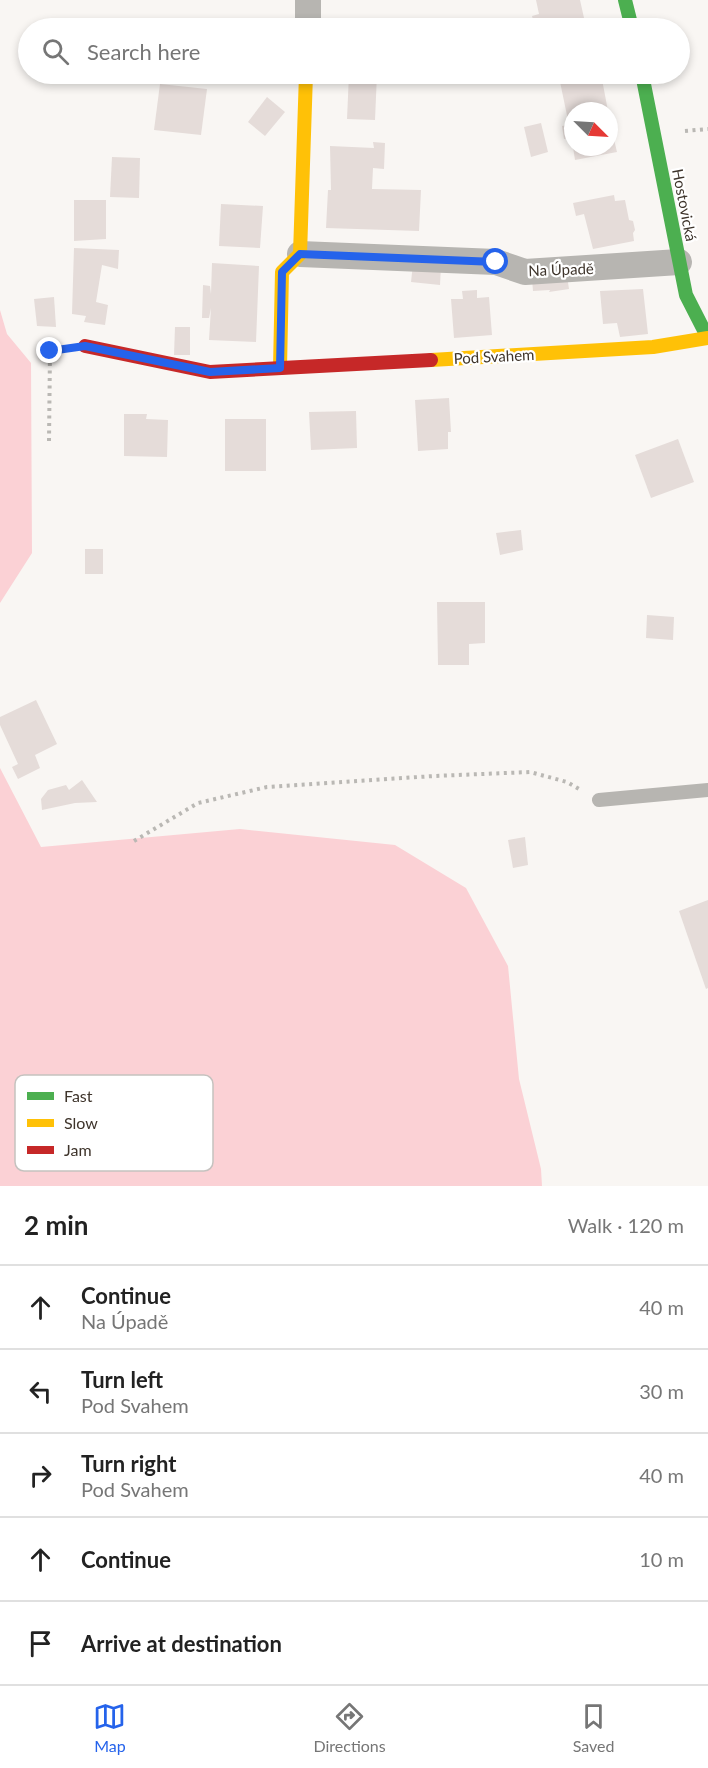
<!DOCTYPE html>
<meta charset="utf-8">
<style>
body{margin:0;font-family:Lato,sans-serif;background:#f6f6f6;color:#222}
.compass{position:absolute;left:564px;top:102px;width:54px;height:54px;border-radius:50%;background:#fff;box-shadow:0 3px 9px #0003;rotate:114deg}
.stop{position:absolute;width:18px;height:18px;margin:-14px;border:4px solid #2563eb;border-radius:50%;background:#fff}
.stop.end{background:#2563eb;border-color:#fff;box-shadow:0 2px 6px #0008}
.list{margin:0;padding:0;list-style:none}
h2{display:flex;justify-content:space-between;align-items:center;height:78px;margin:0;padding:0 24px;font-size:26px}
h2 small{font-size:20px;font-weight:400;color:#767676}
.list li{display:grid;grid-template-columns:39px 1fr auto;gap:18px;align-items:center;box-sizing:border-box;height:84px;padding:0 24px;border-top:2px solid #e0e0e0}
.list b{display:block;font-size:22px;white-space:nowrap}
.list p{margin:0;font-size:20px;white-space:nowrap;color:#767676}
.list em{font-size:20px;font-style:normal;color:#767676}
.icon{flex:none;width:33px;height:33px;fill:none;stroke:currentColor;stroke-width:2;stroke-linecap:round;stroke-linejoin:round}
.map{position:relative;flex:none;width:708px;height:1186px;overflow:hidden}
.search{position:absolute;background:#fff;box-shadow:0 3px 9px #0003;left:18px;right:18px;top:18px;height:66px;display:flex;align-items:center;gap:15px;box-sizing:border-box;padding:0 21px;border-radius:33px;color:#767676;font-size:22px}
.sheet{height:498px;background:#fff}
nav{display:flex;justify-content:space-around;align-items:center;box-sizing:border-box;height:84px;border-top:2px solid #e0e0e0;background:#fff;font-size:16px;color:#767676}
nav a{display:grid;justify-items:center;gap:3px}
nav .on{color:#2563eb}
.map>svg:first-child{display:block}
</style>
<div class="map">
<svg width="708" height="1186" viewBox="0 0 708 1186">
<rect width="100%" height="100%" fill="#f9f6f3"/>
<g fill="#fbd1d5">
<polygon points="0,310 7,334 31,363 32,553 0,603"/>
<polygon points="0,768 41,847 240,829 395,845 466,888 508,966 519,1079 541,1169 542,1186 0,1186"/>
</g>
<g fill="#e5dcd9">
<polygon points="536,0 580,0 584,18 562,23 564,28 542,28 541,21 534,23 532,16 539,14"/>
<polygon points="281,19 295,28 274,28"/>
<polygon points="159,20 193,23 193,28 159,28"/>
<polygon points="349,74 377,74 375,120 347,119"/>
<polygon points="574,74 601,74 608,111 573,111 572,142 571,138 564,139 562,126 569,125 559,77"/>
<polygon points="160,84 207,89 201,135 154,130"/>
<polygon points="267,97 285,112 265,136 248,122"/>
<polygon points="609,119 617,152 575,160 573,147 609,147"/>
<polygon points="541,123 548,152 531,157 524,127"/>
<polygon points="373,142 385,143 384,169 373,168 372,189 421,190 419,231 326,228 328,190 331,190 330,146 374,148"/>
<polygon points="112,157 140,158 139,198 110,197"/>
<polygon points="614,195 615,201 625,200 629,220 633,221 635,230 633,233 634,241 593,249 584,214 576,216 573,203"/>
<polygon points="74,200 106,200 106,239 74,241"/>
<polygon points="221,204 263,206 260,248 219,246"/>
<polygon points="74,248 119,250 118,269 102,265 96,302 108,305 105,325 84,322 86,316 72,314"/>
<polygon points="212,263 259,266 256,342 209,340 211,308 209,318 202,318 203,285 210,286 211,294"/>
<polygon points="413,264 441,265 440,285 411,282"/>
<polygon points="567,276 569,289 549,292 550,290 533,291 532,279"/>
<polygon points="643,289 648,334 620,337 617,323 603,324 600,291"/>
<polygon points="477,290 477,298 489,297 492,335 454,338 451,299 463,299 462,291"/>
<polygon points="54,297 56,327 37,326 34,299"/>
<polygon points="175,327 190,327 190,355 174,355"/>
<polygon points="449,398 451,432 448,432 448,449 418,451 415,400"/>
<polygon points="356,411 357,448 311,450 309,412"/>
<polygon points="124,414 147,414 146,419 168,420 167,457 124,456"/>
<rect x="225" y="419" width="41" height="52"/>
<polygon points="678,439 694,482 651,498 635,455"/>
<polygon points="521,530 523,550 500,555 496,533"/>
<rect x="85" y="549" width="18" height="25"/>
<polygon points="437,602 485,602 485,643 469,644 469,665 438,665"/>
<polygon points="647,615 674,617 673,640 646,638"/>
<polygon points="36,700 57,744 35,755 40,768 18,779 12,767 18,764 0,725 0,717"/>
<polygon points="82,780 97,802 75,803 42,810 41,799 48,790 66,785 69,790"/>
<polygon points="525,837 528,865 513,868 508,840"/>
<polygon points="708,900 708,988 706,989 679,911"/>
</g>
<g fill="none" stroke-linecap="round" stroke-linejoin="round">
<g stroke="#bab8b4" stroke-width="4" stroke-dasharray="3 4.5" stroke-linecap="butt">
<polyline points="685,131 708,129"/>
<polyline points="49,441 50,351 54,350"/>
<polyline points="134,841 198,803 267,787 434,776 530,772 567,782 579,789"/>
</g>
<polyline stroke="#b7b5b1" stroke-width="14" points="599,800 708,790"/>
<g stroke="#b7b5b1" stroke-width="26">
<polyline points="308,0 308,28"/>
<polyline points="300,254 496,262 525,272 679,262"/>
</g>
<g stroke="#4caf50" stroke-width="14">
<polyline points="625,0 632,28"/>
<polyline points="642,74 686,295 708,338"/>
</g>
<g stroke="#ffc107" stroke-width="14">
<polyline points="431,360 653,347 708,338"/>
<polyline points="280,368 282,272 300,254 306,74"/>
</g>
<polyline stroke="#c62828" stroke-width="14" points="85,346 210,372 431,360"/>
</g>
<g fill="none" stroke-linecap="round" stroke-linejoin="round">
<polyline stroke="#2563eb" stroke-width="8" points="50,351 85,346 210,372 280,368 282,272 300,254 496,262"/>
</g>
<g text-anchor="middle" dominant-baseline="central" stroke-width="4.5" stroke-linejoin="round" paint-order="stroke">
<g font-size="15" fill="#3e342b" stroke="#fff">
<text transform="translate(685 205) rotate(79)">Hostovická</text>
<text transform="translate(561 269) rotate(-2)">Na Úpadě</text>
<text transform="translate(494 356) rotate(-3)">Pod Svahem</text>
</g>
</g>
<rect x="15" y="1075" width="198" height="96" rx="9" fill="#fff" stroke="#c5c2bf" stroke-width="1.5"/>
<rect x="27" y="1092" width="27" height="8" fill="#4caf50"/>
<rect x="27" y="1119" width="27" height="8" fill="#ffc107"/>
<rect x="27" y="1146" width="27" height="8" fill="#c62828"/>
<g font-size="16" fill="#3e342b">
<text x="64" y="1102">Fast</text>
<text x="64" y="1129">Slow</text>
<text x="64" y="1156">Jam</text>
</g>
</svg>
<svg class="compass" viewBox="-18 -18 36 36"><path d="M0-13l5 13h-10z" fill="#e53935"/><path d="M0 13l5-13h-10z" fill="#767676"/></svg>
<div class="stop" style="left:496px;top:262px"></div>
<div class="stop end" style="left:50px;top:351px"></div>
<div class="search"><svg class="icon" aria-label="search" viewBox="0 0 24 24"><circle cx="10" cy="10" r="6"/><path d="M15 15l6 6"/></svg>Search here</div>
</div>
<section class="sheet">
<h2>2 min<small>Walk · 120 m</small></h2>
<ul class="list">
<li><svg class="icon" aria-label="ahead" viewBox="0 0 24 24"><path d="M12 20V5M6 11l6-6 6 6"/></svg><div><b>Continue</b><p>Na Úpadě</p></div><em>40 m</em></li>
<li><svg class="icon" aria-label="left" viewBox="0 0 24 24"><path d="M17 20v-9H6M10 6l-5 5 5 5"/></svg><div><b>Turn left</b><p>Pod Svahem</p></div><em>30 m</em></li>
<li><svg class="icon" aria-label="right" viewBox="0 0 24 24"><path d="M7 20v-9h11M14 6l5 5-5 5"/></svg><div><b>Turn right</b><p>Pod Svahem</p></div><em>40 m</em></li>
<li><svg class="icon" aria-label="ahead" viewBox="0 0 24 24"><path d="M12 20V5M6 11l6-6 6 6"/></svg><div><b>Continue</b></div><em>10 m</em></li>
<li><svg class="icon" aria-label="arrive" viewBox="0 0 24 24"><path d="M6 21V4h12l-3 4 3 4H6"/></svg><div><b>Arrive at destination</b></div></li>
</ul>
</section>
<nav>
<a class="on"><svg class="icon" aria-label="map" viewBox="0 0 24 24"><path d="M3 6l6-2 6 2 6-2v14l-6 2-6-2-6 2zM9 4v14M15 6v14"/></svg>Map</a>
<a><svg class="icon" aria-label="directions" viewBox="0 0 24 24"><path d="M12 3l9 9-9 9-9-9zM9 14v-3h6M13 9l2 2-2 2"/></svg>Directions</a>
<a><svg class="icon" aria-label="saved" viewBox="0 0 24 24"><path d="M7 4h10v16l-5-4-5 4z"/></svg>Saved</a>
</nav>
